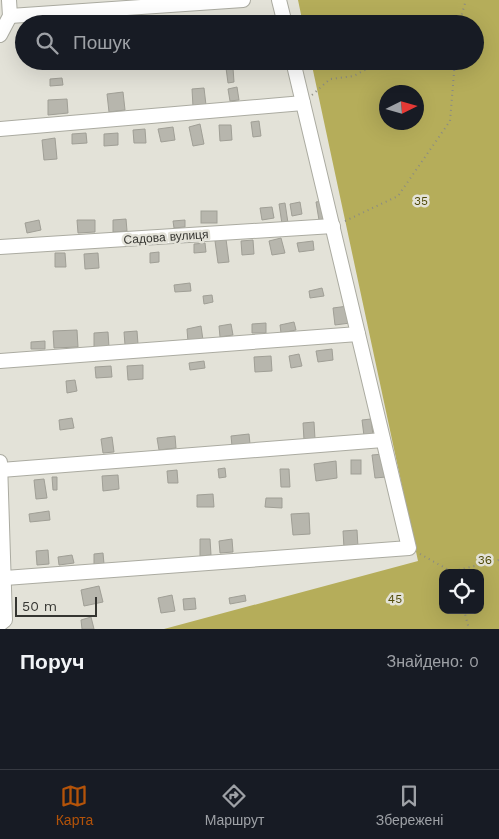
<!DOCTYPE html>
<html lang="uk">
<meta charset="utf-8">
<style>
body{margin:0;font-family:"Work Sans",sans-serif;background:#20242c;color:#f1f3f6}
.controls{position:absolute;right:15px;bottom:15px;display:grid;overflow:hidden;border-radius:10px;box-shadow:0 5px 20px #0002}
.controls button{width:45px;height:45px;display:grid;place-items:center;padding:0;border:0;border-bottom:1px solid #363941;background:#171b24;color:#f1f3f6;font:25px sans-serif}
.compass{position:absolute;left:379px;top:85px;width:45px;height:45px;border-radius:50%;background:#171b24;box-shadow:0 5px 20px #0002;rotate:85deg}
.scale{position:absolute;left:15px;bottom:12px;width:82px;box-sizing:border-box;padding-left:5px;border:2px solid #353531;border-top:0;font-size:14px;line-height:18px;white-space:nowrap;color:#353531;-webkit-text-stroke:4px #e3e2d8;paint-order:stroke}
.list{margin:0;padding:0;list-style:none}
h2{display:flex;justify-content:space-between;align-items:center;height:65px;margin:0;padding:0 20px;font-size:21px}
h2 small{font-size:16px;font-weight:400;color:#9ea1a6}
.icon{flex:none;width:28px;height:28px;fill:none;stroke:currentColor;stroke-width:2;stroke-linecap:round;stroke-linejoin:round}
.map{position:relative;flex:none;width:499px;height:629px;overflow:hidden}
.search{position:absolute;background:#171b24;box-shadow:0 5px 20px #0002;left:15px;right:15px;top:15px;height:55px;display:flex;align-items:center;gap:12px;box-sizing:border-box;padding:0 18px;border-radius:28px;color:#9ea1a6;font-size:19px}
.sheet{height:140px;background:#171b24}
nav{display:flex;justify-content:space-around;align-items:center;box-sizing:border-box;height:70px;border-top:1px solid #363941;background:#171b24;font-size:14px;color:#9ea1a6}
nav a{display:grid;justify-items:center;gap:2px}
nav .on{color:#b45309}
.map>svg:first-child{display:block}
</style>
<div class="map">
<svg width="499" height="629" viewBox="0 0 499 629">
<rect width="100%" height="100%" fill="#e3e2d8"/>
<path fill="#b5ad5a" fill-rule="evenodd" d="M298 0H499V629H164L418 561 311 61H475V24H303ZM386 92H416V122H386ZM443 573H480V610H443Z"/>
<g fill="#b7b6ad" stroke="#a09f96">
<polygon points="226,68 233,68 234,82 228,83"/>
<polygon points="62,78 63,85 50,86 50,79"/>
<polygon points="237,87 239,100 230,101 228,89"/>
<polygon points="204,88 206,105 193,107 192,89"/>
<polygon points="123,92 125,110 109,112 107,94"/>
<polygon points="67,99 68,113 48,115 48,100"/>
<polygon points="259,121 261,136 253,137 251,122"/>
<polygon points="200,124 204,144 193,146 189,127"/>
<polygon points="219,125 231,125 232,140 220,141"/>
<polygon points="173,127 175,140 161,142 158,129"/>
<polygon points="145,129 146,143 134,143 133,130"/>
<polygon points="86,133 87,143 72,144 72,134"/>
<polygon points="118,133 118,145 104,146 104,134"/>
<polygon points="55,138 57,159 44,160 42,140"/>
<polygon points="323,201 326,218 319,220 316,202"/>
<polygon points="300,202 302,214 292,216 290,204"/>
<polygon points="285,203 288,223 282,224 279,204"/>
<polygon points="272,207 274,218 262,220 260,208"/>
<rect x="201" y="211" width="16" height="12"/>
<polygon points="126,219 127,231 113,232 113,220"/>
<polygon points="39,220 41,230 27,233 25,223"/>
<polygon points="77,220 95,220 95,232 78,233"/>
<polygon points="185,220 185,227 174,228 173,221"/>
<polygon points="281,238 285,253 272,255 269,241"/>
<polygon points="226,239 229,262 218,263 215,241"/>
<polygon points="253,240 254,254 242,255 241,241"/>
<polygon points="313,241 314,250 299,252 297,243"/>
<polygon points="205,243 206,252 194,253 194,244"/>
<polygon points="159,252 159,262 150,263 150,253"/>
<polygon points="55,253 65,253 66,267 55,267"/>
<polygon points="98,253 99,268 85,269 84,254"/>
<polygon points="190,283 191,291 175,292 174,285"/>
<polygon points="322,288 324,296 310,298 309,291"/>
<polygon points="212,295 213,302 204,304 203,296"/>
<polygon points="348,306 350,323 335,325 333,308"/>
<polygon points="294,322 296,330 281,333 280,325"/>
<polygon points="266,323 266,333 252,333 252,324"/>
<polygon points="231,324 233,335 220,337 219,326"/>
<polygon points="201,326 203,340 188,342 187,329"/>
<polygon points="77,330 78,347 54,348 53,331"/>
<polygon points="137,331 138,344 125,345 124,332"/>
<polygon points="108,332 109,347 94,348 94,333"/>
<polygon points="45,341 45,349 31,349 31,342"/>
<polygon points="332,349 333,360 318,362 316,351"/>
<polygon points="299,354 302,366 291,368 289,356"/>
<polygon points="271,356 272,371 255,372 254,357"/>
<polygon points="204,361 205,368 190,370 189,363"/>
<polygon points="143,365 143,379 128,380 127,366"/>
<polygon points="111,366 112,377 96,378 95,367"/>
<polygon points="75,380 77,391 67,393 66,381"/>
<polygon points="72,418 74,428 60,430 59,420"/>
<polygon points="371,419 373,435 364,436 362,420"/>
<polygon points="314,422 315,439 304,440 303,423"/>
<polygon points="249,434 250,444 232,446 231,436"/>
<polygon points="175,436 176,448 159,450 157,438"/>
<polygon points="112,437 114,452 103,453 101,439"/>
<polygon points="384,454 386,477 375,478 372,455"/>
<rect x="351" y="460" width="10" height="14"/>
<polygon points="336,461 337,478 316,481 314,464"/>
<polygon points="225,468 226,477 219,478 218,469"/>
<polygon points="280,469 289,469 290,487 281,487"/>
<polygon points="177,470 178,483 168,483 167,471"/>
<polygon points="118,475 119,489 103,491 102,476"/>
<polygon points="52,477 57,477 57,490 53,490"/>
<polygon points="44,479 47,498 36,499 34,480"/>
<polygon points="213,494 214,507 197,507 197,495"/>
<polygon points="266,498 282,498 282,508 265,507"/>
<polygon points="49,511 50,520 30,522 29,514"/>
<polygon points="309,513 310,534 293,535 291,514"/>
<polygon points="357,530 358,547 344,548 343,531"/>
<polygon points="200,539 210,539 211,555 200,556"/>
<polygon points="232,539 233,552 220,553 219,541"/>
<polygon points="48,550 49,564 37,565 36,551"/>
<polygon points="103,553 104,564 94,565 94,554"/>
<polygon points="72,555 74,563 59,565 58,557"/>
<polygon points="99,586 103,602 84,606 81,590"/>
<polygon points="172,595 175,611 161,613 158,598"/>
<polygon points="245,595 246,601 230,604 229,598"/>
<polygon points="195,598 196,609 184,610 183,599"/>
<polygon points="91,617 94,629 82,629 81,620"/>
</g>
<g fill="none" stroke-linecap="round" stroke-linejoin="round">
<defs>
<g id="minor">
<polyline points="279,0 285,24"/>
<polyline points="10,16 243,0"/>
<polyline points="0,35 10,16 9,0"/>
<polyline points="0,129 303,103"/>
<polyline points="0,247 333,226"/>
<polyline points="0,361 358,334"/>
<polyline points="1,470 383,440"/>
<polyline points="5,578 409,548 293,61"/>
<polyline points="0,624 5,620 0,462"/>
</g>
</defs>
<use href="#minor" stroke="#ababa1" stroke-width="16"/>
<g stroke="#8b8b84" stroke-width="2" stroke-dasharray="1 4" stroke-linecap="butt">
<polyline points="450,24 458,19"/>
<polyline points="459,24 466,0"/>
<polyline points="312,95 330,79 354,76 381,61"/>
<polyline points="345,221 398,196 450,121 455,61"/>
<polyline points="420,554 454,573"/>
<polyline points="454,571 499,560"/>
<polyline points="464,610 469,629"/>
</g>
<use href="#minor" stroke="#fff" stroke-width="14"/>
</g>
<g text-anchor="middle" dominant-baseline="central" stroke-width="5" stroke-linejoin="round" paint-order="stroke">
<g font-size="12" fill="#514b09" stroke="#e3e2d8">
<text x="421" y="201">35</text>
<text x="485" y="560">36</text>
<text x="395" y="599">45</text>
</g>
<g font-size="12" fill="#353531" stroke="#e3e2d8">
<text transform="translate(166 237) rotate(-4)">Садова вулиця</text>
</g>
</g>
</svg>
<div class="controls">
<button><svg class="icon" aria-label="locate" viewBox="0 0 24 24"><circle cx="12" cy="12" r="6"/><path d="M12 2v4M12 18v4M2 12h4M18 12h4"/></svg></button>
</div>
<svg class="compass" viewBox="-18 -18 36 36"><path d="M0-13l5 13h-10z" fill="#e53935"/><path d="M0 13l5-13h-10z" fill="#9ea1a6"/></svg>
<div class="scale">50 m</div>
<div class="search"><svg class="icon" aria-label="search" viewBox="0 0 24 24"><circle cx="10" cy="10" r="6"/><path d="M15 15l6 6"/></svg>Пошук</div>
</div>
<section class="sheet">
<h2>Поруч<small>Знайдено: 0</small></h2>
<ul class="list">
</ul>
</section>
<nav>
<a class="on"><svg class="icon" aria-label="map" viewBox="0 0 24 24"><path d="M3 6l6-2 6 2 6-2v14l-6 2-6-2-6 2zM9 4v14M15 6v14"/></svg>Карта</a>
<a><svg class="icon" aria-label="directions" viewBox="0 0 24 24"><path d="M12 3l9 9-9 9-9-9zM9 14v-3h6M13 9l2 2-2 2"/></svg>Маршрут</a>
<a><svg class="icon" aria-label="saved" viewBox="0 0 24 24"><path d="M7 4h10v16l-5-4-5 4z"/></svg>Збережені</a>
</nav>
